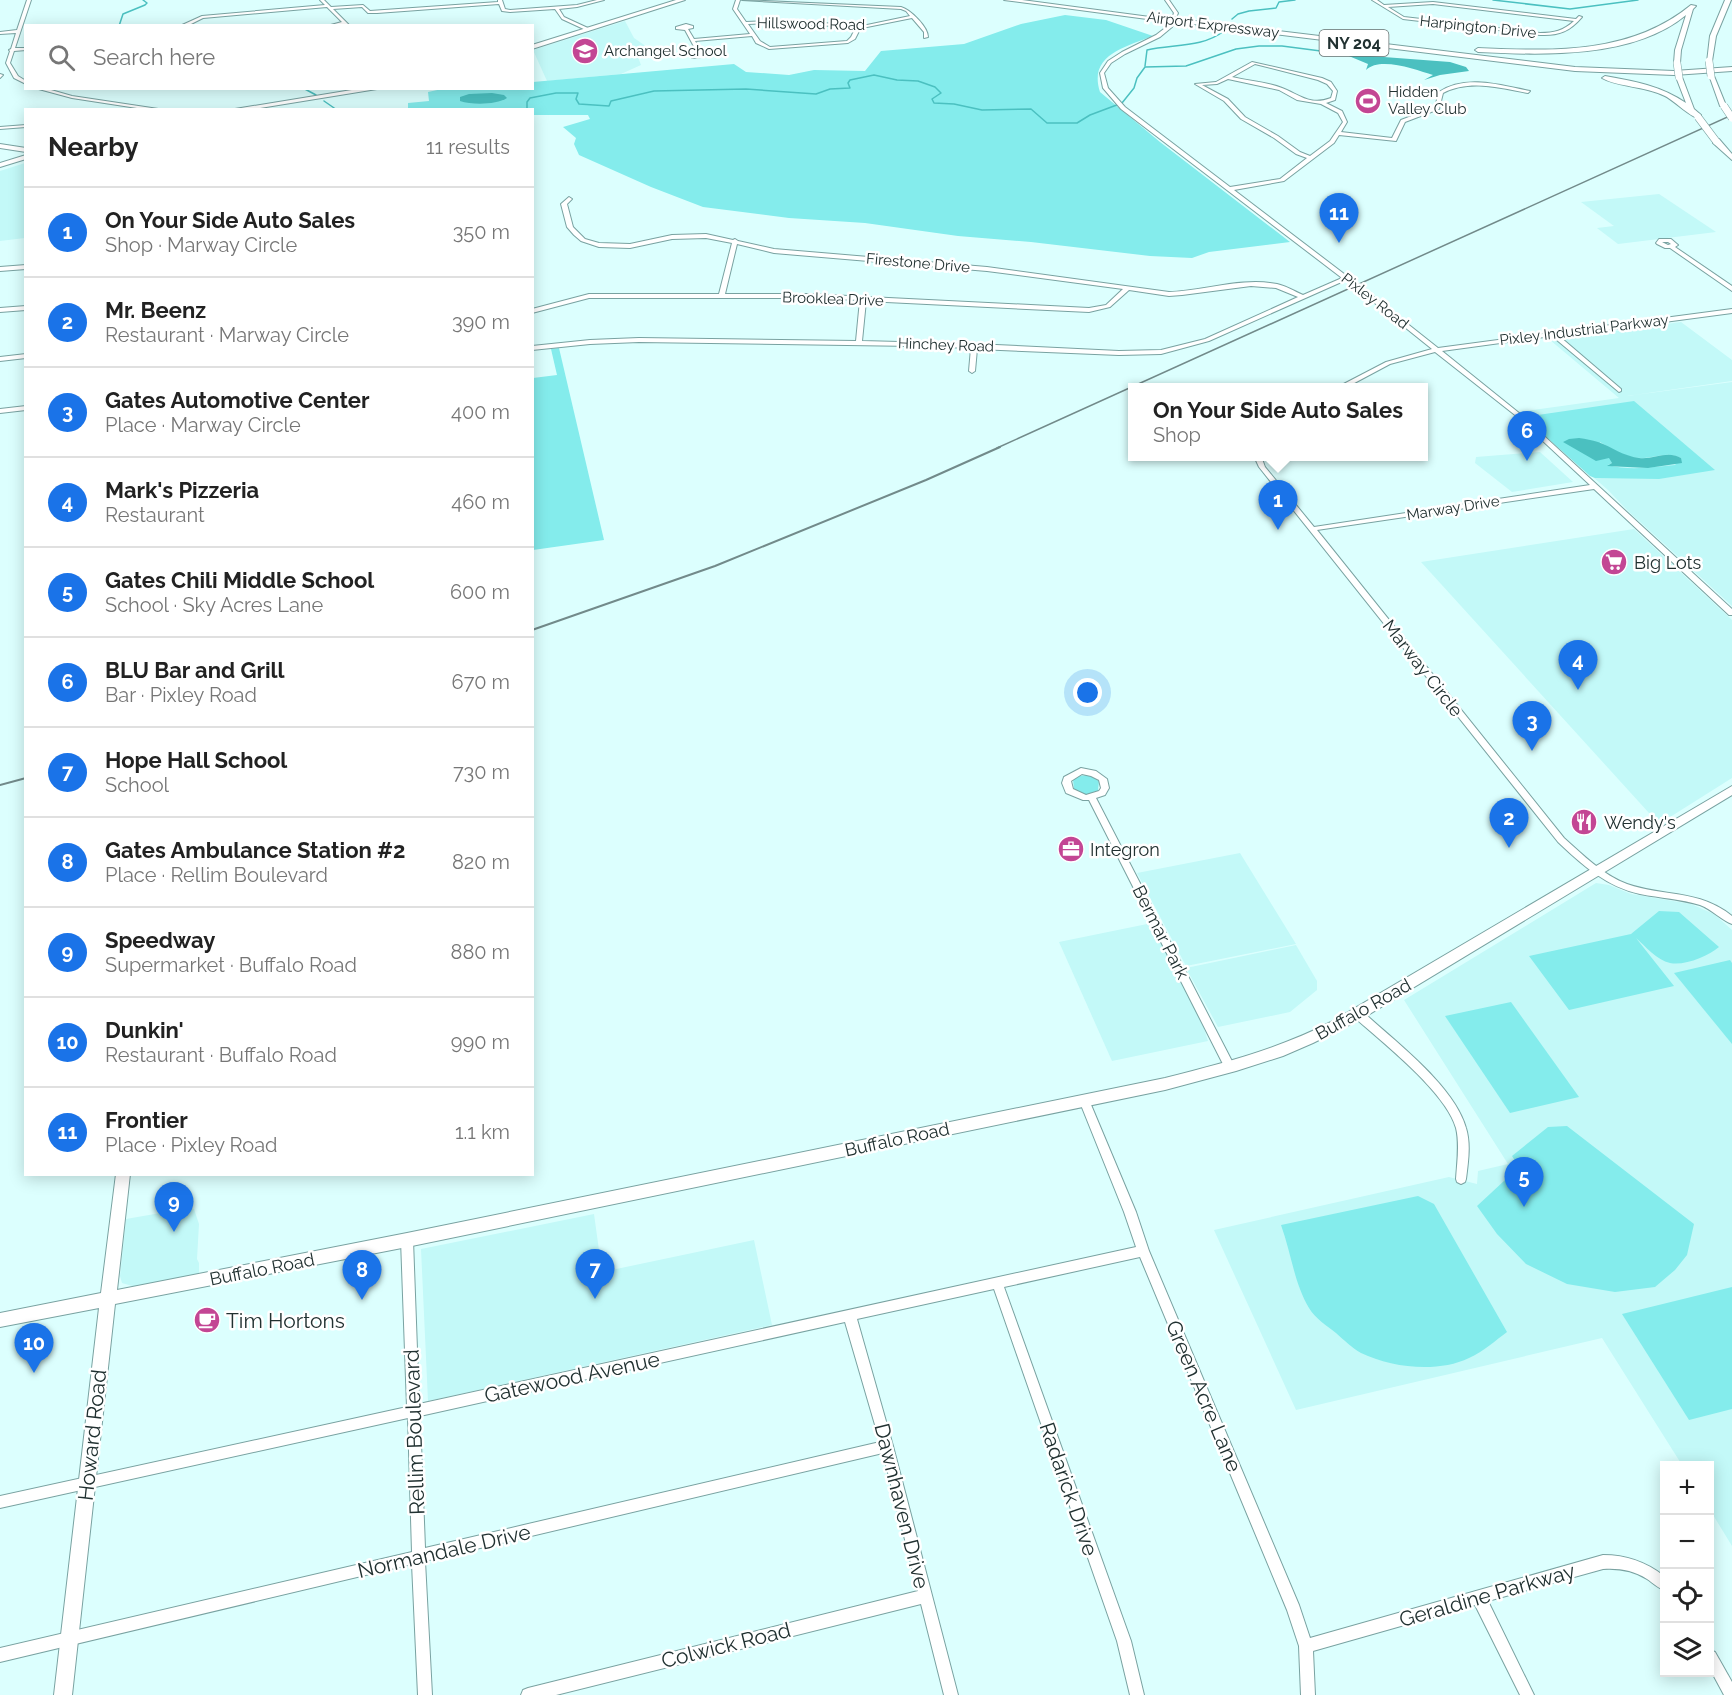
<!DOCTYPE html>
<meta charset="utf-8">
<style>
body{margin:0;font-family:Raleway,sans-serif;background:#f6f6f6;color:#222}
.controls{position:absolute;right:18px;bottom:18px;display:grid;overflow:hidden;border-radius:0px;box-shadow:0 3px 15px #0003}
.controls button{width:54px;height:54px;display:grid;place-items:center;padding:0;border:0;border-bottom:2px solid #e0e0e0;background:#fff;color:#222;font:30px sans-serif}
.you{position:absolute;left:1088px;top:693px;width:21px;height:21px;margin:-15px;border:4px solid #fff;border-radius:50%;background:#1a73e8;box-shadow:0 0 0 9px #1a73e833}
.badge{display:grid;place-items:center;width:39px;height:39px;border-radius:50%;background:#1a73e8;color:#fff;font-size:20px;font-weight:700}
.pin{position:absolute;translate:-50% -50px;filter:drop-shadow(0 2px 3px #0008)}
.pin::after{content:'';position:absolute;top:32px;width:21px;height:18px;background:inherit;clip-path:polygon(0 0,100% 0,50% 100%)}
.popup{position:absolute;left:1128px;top:383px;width:300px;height:78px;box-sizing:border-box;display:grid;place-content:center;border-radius:0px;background:#fff;filter:drop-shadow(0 2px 4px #0005);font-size:20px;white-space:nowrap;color:#767676}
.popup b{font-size:22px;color:#222}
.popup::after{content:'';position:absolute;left:50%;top:100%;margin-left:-12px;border:12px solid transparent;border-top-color:#fff}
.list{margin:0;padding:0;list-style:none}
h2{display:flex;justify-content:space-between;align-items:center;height:78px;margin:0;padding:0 24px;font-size:26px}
h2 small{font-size:20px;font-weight:400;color:#767676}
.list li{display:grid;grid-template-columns:39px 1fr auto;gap:18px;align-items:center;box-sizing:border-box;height:90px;padding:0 24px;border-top:2px solid #e0e0e0}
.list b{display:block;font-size:22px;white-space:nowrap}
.list p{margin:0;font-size:20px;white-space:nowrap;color:#767676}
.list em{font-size:20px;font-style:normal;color:#767676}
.icon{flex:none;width:33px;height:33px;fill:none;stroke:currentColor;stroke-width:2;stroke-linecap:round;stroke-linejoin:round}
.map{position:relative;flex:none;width:1732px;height:1695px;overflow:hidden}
.search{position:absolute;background:#fff;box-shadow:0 3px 15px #0003;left:24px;top:24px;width:510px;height:66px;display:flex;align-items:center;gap:15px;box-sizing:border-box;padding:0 21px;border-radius:0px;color:#767676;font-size:22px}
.panel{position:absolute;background:#fff;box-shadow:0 3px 15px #0003;left:24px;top:108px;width:510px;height:1068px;border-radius:0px}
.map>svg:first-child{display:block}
</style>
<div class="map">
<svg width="1732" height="1695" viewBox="0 0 1732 1695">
<rect width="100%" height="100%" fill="#dcfffe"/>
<g fill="#c3f9f8">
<polygon points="625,21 634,38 647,47 636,52 641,65 621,74 547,81 533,50"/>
<polygon points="25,163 25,238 0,241 0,171"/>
<polygon points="1659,194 1716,232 1618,244 1597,228 1614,226 1581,202"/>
<polygon points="1681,322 1732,360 1732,381 1627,396 1732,382 1732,606 1628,511 1608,490 1518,412 1619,398 1550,340"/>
<polygon points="1540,452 1573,482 1512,492 1475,463 1476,457"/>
<polygon points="1634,529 1732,620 1732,778 1659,824 1421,562"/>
<polygon points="1240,853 1296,944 1186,966 1137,873"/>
<polygon points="1596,883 1609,885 1631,894 1691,904 1714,914 1732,930 1732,1546 1710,1510 1710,1466 1682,1465 1602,1338 1296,1410 1214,1230 1449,1177 1477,1184 1478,1171 1508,1164 1404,1000"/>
<polygon points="1152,923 1198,1010 1208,1041 1112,1061 1059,942"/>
<polygon points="1296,945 1317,981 1317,990 1290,1012 1218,1027 1186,968"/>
<polygon points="189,1208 194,1209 199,1224 197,1259 199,1263 199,1274 136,1287 122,1283 120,1276 126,1219"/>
<polygon points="594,1214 602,1272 754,1240 772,1325 428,1401 421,1249"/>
</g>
<g fill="#84ecec" fill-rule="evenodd">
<path d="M1065 15 1106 20 1153 36C1125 47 1088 55 1100 92L1160 142 1290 242 1209 252 1192 258 1150 256 1031 242 958 236 865 223 789 218 703 207 651 187 579 155 574 144 576 138 563 127 590 119 588 115H533L532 110 408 109V103L429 101 428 92 442 89 532 88 533 82 734 64 746 72 789 75 814 70 865 71 881 51 964 44 1021 24Z"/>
<polygon points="559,348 604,540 533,550 533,378 557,375 551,349"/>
<path d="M1634 401 1715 470 1659 479 1595 478 1590 476 1524 417ZM1600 442C1613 450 1628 459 1644 458 1657 457 1668 451 1681 458L1675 465C1654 467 1629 471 1608 465L1612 463 1610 458H1599Z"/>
<polygon points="1088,775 1099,781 1098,791 1086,795 1074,789 1073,780 1079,776"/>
<path d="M1659 911 1679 912 1719 947C1708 956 1685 966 1670 963 1657 960 1645 946 1636 938L1674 986 1569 1010 1529 956 1631 934Z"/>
<polygon points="1730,960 1732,963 1732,1044 1674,973"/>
<polygon points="1511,1002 1579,1097 1510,1113 1445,1016"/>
<polygon points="1567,1126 1694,1224 1687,1255 1675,1270 1655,1287 1615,1292 1567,1284 1526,1264 1497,1234 1477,1206 1519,1167 1512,1156 1548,1127"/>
<path d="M1418 1196 1434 1204 1507 1332C1496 1340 1483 1352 1469 1358 1438 1373 1392 1368 1361 1353 1352 1348 1344 1340 1336 1333 1327 1326 1315 1318 1309 1308 1294 1283 1291 1252 1281 1225Z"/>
<polygon points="1732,1287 1732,1409 1689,1420 1622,1314"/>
</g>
<g fill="#4bc0c0">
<path d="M1344 54 1450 62 1466 67 1469 71 1440 75 1424 80 1433 75C1417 70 1380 56 1366 70L1368 64Z"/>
<path d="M492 93 504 95 507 98C496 105 472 105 460 101V97L469 94Z"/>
<path d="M1579 438C1586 439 1592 440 1598 442 1612 447 1623 456 1639 458 1653 460 1667 450 1681 458L1682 463 1648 468 1607 466 1612 463 1609 458 1596 461 1563 442 1569 439Z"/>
</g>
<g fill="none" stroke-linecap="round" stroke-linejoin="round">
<g stroke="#4bc0c0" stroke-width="1.5">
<polyline points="1493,0 1570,9 1638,0"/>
<polyline points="1232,19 1238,14 1249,11 1276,8 1279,2 1295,0"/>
<polyline points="119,26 123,14 145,5 147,3 143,0"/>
<path d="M1145 66 1147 50C1173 44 1202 48 1224 31"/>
<polyline points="303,88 316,95"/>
<polyline points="324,101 337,110"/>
<polyline points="527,110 527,102 530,98 556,93 578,93 576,99 579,104 609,106 611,101 654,91 746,89 816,94 830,89 850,88 848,83 850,80 874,75 897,80 918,81 935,87 941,93 932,99 934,103 954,104 982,110 1031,109 1047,123 1077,123 1090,115 1122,103 1134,88 1137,78 1145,67 1186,66 1236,49 1259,46 1282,46 1344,54"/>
</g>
<defs>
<g id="minor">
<polygon points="27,0 31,0 15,48 26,48 26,50 14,51 10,63 18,76 26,81 26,84 14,78 6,63 10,51 9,50 11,49 16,33 0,34 0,32 17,30"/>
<polygon points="320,0 324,0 331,7 363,5 370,11 498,2 498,0 502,0 505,9 510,10 577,5 597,0 604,0 577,7 559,9 564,17 590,29 588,31 562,19 555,9 510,12 502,11 499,4 377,13 368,13 362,7 333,9 350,26 327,26 342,22 327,7 203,18 187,26 180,26 202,16 325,5"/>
<path d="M736 0H740L737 9 746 22 770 21 867 25 910 16 906 11 901 9 742 0 901 7C911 10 928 27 928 37L924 38V32L912 18 867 27H861L855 39 848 43 769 49 756 43 752 36 695 41 702 53 710 56 692 58V56L698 54 685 30 676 29V27L686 24 693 26V28L688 29 694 39 750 34 733 9ZM770 23 856 27 851 37 847 41 770 47 760 41 748 24Z"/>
<path d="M1165 0H1169L1178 13 1172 27 1160 37 1125 54 1111 63 1104 73 1108 88 1125 107 1230 187 1280 179 1307 158 1296 154 1274 138 1241 119 1224 101 1195 84 1216 82 1252 62 1322 78 1331 82 1337 91 1335 100 1326 103 1342 111 1347 122 1341 132 1392 138 1401 120 1435 107 1439 92C1465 74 1501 85 1530 91L1528 93C1500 88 1470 79 1443 93L1439 109 1405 122 1396 141 1339 135 1334 143 1284 181 1234 190 1356 283 1438 348 1732 309V313L1559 336 1621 389V391L1619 392 1552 336 1442 351 1519 413 1732 609V615H1729L1594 489 1317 530 1564 838C1583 855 1603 875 1627 884 1664 897 1699 889 1732 916V924C1721 920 1713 910 1700 905 1681 899 1660 898 1640 894 1607 887 1582 865 1558 842L1259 467 1254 456H1261L1265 467 1314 527 1590 485 1515 415 1435 352 1390 364 1345 388H1336L1386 362 1432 349 1346 280 1209 341 1161 354 1119 355 977 349 975 371 972 373 969 371 971 348 915 346 639 342 590 344 532 350V346L590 340 639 338 856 341 860 300 809 298H589L532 313V309L589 294H719L732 243 706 238 672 239 630 248 599 247 581 241 574 235 567 227 561 204 569 197 572 199 567 204 573 227 585 239 599 243 630 244 672 235 706 234 733 240 735 239 738 241 774 249 987 267 1169 292C1204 291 1241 277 1277 284 1286 286 1294 291 1303 295L1342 278 1121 109 1103 88 1100 73 1108 61 1122 52 1156 35 1169 25 1174 13ZM1255 64 1318 80 1327 84 1333 91 1331 98C1310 106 1300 95 1282 88 1267 82 1248 81 1232 77ZM1228 79 1279 90 1297 100 1321 104 1338 113 1343 122 1330 141 1310 156 1300 152 1278 136 1245 117 1228 99 1202 85 1217 84ZM737 244 774 253 987 271 1123 289 1106 305 1089 308 809 294H725ZM1251 286 1276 288 1298 297 1205 339 1161 350 1119 351 974 344 862 341 866 301 1089 312 1110 307 1129 290 1169 296 1182 295Z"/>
<path d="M1372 0H1377L1384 5 1433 2 1576 19 1579 16 1582 17C1570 31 1559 36 1540 35L1403 19ZM1433 4 1574 21C1563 31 1554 33 1540 33L1404 17 1388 7Z"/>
<polygon points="0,74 3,75 0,78"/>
<polygon points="35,88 44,88 72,96 165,110 150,110 72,98"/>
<polygon points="26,125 26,127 0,129 0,127"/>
<path d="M1659 239H1671L1678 245 1675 247 1732 286V291L1670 248H1665L1657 244 1656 243ZM1662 242H1668L1671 244 1668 245Z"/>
<polygon points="26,265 26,269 0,271 0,267"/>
<polygon points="26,306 26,310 0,312 0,308"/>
<polygon points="26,354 26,358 0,361 0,357"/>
<polygon points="26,406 26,410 0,413 0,409"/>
<path d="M1081 768 1096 771 1107 779 1109 788 1105 795 1096 798 1235 1067 1234 1070 1230 1071 1226 1070 1089 800H1083L1066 793 1062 783 1064 777ZM1082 774 1091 776 1099 780 1101 788 1099 791 1086 795 1073 789 1071 781Z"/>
<path d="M1358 1010 1362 1011C1394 1041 1454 1085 1466 1128 1471 1144 1468 1163 1466 1179L1465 1182 1461 1184 1457 1182 1456 1179C1457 1163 1460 1144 1456 1128 1446 1092 1383 1043 1354 1017L1353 1014 1354 1011Z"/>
<path d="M1084 1096 1088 1097 1089 1100 1136 1212 1149 1251 1299 1605 1310 1638 1603 1555C1627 1555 1646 1562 1664 1576V1590C1658 1588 1653 1583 1647 1579 1633 1570 1619 1568 1603 1569L1488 1601 1534 1695H1520L1475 1605 1313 1651 1315 1695H1301L1299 1646 1287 1610 1140 1257 1004 1287 1131 1641 1144 1695H1130L1117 1641 994 1289 857 1319 893 1446 958 1695H944L921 1604 556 1695H521L523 1690 528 1688 918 1591 883 1453 425 1561 432 1695H418L412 1564 0 1662V1648L412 1552 408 1418 0 1508V1496L407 1407 401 1240 403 1236 407 1235 411 1236 413 1240 419 1404 1136 1247 1124 1212 1079 1100 1080 1097ZM845 1322 880 1442 425 1548 420 1416Z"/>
<polygon points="1710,1650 1715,1652 1732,1682 1732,1695 1724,1695 1710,1669"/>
</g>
<g id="major">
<polygon points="676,0 685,0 532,49 532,45"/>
<polygon points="364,88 383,88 248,110 229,110"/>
<polygon points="0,144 26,148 26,152 0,148"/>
<polygon points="26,155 26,159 0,167 0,163"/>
<path d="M1732 786V795L1363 1018 1313 1043 1283 1056 1236 1071 1165 1090 407 1247 115 1304 72 1695H54L99 1308 0 1327V1313L101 1293 116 1174H130L117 1290 407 1233 1165 1078C1224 1063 1279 1049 1333 1021Z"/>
</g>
<g id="highway">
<polygon points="1004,0 1022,0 1165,19 1162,21"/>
<polygon points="1725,0 1731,0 1716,36 1712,61 1707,62 1710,36"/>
<path d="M1691 5 1696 6 1693 9 1681 50 1680 63 1677 65 1674 63 1675 50 1686 15C1633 59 1543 55 1478 52L1475 50 1478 48C1553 51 1630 55 1691 5Z"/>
<polygon points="1187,20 1575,67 1674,71 1732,67 1732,71 1674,75 1575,71 1185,23"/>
<path d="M1679 75 1682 77 1694 109 1701 115V119C1692 119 1675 101 1665 96 1645 86 1617 87 1602 78L1605 76C1634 81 1661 86 1686 103L1676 77Z"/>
<polygon points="1709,75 1714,76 1727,108 1720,106"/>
<polygon points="1713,139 1719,139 1732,154 1732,160 1713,143"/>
</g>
</defs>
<use href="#minor" stroke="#79a2a1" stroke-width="2"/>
<use href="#major" stroke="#79a2a1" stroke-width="2"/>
<use href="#highway" stroke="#79a2a1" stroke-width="2"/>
<use href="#minor" fill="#fff" fill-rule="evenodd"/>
<use href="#major" fill="#fff" fill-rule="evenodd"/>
<use href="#highway" fill="#fff" fill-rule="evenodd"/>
<polyline stroke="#728a8a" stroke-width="1.5" points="997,448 1732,115"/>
<g stroke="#728a8a" stroke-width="2">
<polyline points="532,630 715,566 926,480 1000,447"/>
<polyline points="0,785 26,778"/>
</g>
<defs>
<g id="highway-bridge">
<polyline points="1162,19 1187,22"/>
<polyline points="1709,61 1711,76"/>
<polyline points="1677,63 1679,77"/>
<polyline points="1724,106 1732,118"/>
<polyline points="1698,117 1716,141"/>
</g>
</defs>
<use href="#highway-bridge" stroke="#79a2a1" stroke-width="8" stroke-linecap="butt"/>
<use href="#highway-bridge" stroke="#fff" stroke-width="7"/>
</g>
<defs>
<symbol id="school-disc" viewBox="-11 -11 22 22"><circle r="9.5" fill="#c34694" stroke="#fff"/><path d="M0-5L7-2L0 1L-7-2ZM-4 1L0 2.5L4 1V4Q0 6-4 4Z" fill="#fff"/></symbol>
<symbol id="stadium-disc" viewBox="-11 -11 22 22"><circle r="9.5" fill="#c34694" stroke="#fff"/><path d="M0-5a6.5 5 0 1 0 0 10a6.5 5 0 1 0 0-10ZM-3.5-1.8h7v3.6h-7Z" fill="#fff"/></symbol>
<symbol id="supermarket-disc" viewBox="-11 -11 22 22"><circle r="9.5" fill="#c34694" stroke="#fff"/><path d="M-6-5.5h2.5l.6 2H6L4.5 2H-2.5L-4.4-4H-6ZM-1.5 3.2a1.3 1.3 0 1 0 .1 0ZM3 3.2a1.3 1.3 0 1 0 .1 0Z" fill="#fff"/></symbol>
<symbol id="restaurant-disc" viewBox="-11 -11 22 22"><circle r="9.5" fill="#c34694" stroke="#fff"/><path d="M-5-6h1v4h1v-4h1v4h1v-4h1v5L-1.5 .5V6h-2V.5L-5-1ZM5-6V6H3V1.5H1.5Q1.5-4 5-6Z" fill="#fff"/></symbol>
<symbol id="office-disc" viewBox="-11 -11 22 22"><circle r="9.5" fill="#c34694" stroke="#fff"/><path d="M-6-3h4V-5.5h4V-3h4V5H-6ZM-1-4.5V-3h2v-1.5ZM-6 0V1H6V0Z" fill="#fff"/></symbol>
<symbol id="cafe-disc" viewBox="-11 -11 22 22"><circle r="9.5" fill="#c34694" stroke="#fff"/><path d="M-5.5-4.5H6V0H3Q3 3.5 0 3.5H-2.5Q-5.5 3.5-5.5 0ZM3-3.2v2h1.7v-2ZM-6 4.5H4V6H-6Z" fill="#fff"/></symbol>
</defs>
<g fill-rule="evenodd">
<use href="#school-disc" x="570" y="36" width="30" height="30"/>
<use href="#stadium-disc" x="1353" y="86" width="30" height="30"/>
<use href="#supermarket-disc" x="1599" y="547" width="30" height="30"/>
<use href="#restaurant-disc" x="1569" y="807" width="30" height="30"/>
<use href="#office-disc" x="1056" y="834" width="30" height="30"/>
<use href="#cafe-disc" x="192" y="1305" width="30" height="30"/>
</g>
<g text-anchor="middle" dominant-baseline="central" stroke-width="5" stroke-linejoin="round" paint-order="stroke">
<g font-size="15" fill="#213131" stroke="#fff">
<text transform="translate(811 24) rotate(1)">Hillswood Road</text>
<text transform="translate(1213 25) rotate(7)">Airport Expressway</text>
<text transform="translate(1478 27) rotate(6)">Harpington Drive</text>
<text transform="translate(918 263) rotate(5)">Firestone Drive</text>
<text transform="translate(833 299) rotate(2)">Brooklea Drive</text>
<text transform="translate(1375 301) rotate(38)">Pixley Road</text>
<text transform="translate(1584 330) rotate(-7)">Pixley Industrial Parkway</text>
<text transform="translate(946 345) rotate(2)">Hinchey Road</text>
<text transform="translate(1453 508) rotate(-9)">Marway Drive</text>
</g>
<g font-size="15" fill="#213131" stroke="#fff" text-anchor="start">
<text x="604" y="51">Archangel School</text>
<text x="1388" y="92">Hidden<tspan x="1388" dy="17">Valley Club</tspan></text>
</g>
<rect fill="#fff" stroke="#646f6f" stroke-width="1.5" x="1319.5" y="30" width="69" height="26" rx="4.5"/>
<g font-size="16" font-weight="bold" fill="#213131">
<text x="1354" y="43">NY 204</text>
</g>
<g font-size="18" fill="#213131" stroke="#fff" text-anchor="start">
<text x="1634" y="562">Big Lots</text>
<text x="1604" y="822">Wendy's</text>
<text x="1090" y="849">Integron</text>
</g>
<g font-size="18" fill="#213131" stroke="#fff">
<text transform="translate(1423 668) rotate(52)">Marway Circle</text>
<text transform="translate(1161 932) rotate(63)">Bermar Park</text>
<text transform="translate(1363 1009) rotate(-29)">Buffalo Road</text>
<text transform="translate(897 1139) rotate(-12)">Buffalo Road</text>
<text transform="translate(262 1269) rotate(-11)">Buffalo Road</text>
</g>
<g font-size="21" fill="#213131" stroke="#fff" text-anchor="start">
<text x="226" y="1320">Tim Hortons</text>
</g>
<g font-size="21" fill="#213131" stroke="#fff">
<text transform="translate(572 1377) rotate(-12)">Gatewood Avenue</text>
<text transform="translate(1204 1396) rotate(67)">Green Acre Lane</text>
<text transform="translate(414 1432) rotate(-92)">Rellim Boulevard</text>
<text transform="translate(92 1435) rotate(-84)">Howard Road</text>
<text transform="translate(1069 1489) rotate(71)">Radarick Drive</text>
<text transform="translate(902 1506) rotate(76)">Dawnhaven Drive</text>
<text transform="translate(444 1551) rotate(-13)">Normandale Drive</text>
<text transform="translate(1487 1595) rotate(-16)">Geraldine Parkway</text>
<text transform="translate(726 1645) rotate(-14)">Colwick Road</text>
</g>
</g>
</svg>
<div class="controls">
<button>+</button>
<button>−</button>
<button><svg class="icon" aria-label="locate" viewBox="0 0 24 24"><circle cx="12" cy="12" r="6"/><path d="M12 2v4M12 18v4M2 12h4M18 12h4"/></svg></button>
<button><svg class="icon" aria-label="layers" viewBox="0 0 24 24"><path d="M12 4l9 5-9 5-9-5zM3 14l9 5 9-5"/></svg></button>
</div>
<div class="you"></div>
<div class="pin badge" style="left:1278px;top:530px">1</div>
<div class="popup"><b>On Your Side Auto Sales</b>Shop</div>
<div class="pin badge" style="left:1509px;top:848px">2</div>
<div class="pin badge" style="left:1532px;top:751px">3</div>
<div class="pin badge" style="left:1578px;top:690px">4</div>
<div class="pin badge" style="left:1524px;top:1207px">5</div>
<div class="pin badge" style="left:1527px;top:461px">6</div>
<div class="pin badge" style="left:595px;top:1299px">7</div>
<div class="pin badge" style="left:362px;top:1300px">8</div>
<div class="pin badge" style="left:174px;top:1232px">9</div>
<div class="pin badge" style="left:34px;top:1373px">10</div>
<div class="pin badge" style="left:1339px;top:243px">11</div>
<div class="search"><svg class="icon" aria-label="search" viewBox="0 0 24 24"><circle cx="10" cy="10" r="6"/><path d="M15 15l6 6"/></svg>Search here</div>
<section class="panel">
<h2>Nearby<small>11 results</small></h2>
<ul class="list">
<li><span class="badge">1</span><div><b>On Your Side Auto Sales</b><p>Shop · Marway Circle</p></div><em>350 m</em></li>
<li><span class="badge">2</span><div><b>Mr. Beenz</b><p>Restaurant · Marway Circle</p></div><em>390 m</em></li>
<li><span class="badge">3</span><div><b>Gates Automotive Center</b><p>Place · Marway Circle</p></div><em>400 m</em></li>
<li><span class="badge">4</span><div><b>Mark's Pizzeria</b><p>Restaurant</p></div><em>460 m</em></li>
<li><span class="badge">5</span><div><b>Gates Chili Middle School</b><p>School · Sky Acres Lane</p></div><em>600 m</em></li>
<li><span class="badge">6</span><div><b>BLU Bar and Grill</b><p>Bar · Pixley Road</p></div><em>670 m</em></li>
<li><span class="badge">7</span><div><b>Hope Hall School</b><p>School</p></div><em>730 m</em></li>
<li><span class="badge">8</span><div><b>Gates Ambulance Station #2</b><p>Place · Rellim Boulevard</p></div><em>820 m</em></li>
<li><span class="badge">9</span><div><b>Speedway</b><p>Supermarket · Buffalo Road</p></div><em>880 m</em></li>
<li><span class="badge">10</span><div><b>Dunkin'</b><p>Restaurant · Buffalo Road</p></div><em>990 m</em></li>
<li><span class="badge">11</span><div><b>Frontier</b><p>Place · Pixley Road</p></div><em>1.1 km</em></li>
</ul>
</section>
</div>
